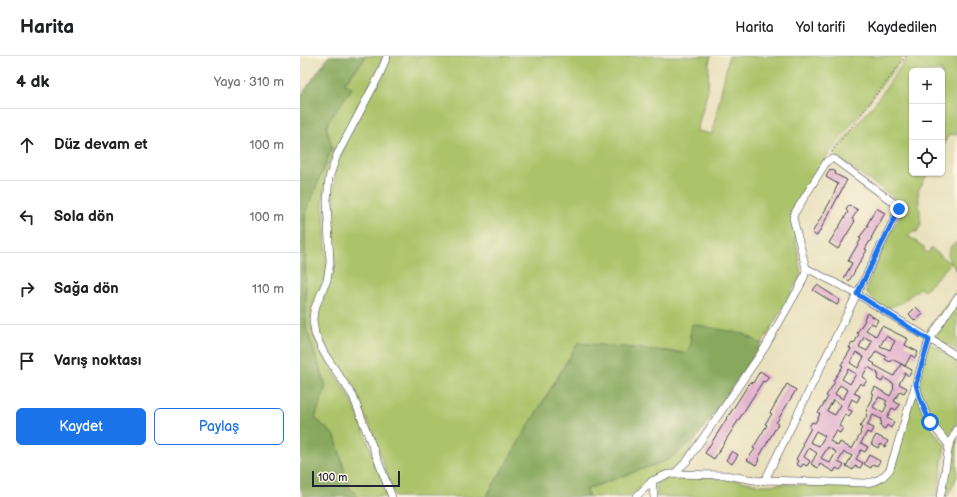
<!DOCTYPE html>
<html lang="tr">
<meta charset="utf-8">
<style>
body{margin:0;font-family:"Balsamiq Sans",sans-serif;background:#f2f2f2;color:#202124}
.controls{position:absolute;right:12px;top:12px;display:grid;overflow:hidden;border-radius:6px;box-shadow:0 1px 3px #0004}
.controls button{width:36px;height:36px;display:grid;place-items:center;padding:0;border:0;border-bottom:1px solid #e0e0e0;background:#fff;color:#202124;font:20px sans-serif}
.scale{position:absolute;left:12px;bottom:10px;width:88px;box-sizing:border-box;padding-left:4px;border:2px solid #22223b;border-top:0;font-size:11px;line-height:14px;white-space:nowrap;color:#22223b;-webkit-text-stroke:3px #fcf5e5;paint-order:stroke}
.stop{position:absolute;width:12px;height:12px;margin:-9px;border:3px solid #1a73e8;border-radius:50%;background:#fff}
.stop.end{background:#1a73e8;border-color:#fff;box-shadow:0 1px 4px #0008}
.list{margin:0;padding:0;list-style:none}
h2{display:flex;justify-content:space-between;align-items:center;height:52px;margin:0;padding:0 16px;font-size:17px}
h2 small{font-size:13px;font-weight:400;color:#757577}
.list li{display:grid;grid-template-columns:26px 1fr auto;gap:12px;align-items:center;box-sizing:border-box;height:72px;padding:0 16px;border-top:1px solid #e0e0e0}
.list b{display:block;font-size:15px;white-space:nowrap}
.list em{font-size:13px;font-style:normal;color:#757577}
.actions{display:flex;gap:8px;padding:12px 16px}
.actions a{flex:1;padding:9px 0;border:1px solid #1a73e8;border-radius:6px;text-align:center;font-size:14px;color:#1a73e8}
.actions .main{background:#1a73e8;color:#fff}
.icon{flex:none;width:22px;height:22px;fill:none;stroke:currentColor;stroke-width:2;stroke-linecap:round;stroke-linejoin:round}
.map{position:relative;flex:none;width:657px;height:441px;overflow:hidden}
header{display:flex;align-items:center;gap:24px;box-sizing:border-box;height:56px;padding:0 20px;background:#fff;border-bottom:1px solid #e0e0e0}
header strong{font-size:19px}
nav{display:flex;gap:22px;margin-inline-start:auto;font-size:14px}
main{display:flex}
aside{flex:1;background:#fff}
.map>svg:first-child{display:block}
</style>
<header>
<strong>Harita</strong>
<nav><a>Harita</a><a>Yol tarifi</a><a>Kaydedilen</a></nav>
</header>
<main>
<aside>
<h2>4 dk<small>Yaya · 310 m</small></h2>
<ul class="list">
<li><svg class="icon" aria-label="ahead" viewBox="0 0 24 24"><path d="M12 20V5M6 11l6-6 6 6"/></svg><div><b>Düz devam et</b></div><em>100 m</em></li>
<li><svg class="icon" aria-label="left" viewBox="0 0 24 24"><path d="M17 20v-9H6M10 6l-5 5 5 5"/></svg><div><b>Sola dön</b></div><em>100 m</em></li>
<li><svg class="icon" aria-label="right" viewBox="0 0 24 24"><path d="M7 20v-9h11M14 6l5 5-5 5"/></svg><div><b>Sağa dön</b></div><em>110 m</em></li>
<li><svg class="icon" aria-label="arrive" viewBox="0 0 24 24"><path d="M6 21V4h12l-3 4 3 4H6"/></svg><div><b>Varış noktası</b></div></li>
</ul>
<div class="actions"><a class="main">Kaydet</a><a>Paylaş</a></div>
</aside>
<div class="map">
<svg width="657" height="441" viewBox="0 0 657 441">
<rect width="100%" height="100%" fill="#fcf5e5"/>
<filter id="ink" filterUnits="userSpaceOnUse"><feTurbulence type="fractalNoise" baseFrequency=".025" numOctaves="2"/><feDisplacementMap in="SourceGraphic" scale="8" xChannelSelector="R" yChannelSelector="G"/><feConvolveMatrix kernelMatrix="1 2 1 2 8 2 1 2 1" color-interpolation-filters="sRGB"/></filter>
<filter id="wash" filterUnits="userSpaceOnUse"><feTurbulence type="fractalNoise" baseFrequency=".012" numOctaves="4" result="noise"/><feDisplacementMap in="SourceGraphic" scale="16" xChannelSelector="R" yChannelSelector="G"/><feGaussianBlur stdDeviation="0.9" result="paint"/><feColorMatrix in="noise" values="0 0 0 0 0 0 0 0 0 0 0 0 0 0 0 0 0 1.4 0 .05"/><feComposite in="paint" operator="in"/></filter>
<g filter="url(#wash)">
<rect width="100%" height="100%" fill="#e9e1bd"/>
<g fill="#abc369" stroke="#667252">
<polygon points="65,0 83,0 81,7 27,112 23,144 27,204 25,224 12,251 10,267 20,295 52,344 89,441 58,441 49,431 35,380 15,362 26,330 6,272 5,158 32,92 27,72 28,66 52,32 44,28 64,4"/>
<polygon points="89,0 411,0 409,7 408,33 397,75 412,78 429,0 604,0 529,97 492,158 501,219 462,288 444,278 390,279 391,289 386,297 278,287 186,441 95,441 71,373 59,348 29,297 15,270 16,255 27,233 35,209 31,162 36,108"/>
<path d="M608 0H657V79L649 78 642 91V15H612V117H628L618 135 621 168 617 176H612L608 181 613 183 625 192 623 194 628 197 631 192 650 207 648 197 651 190 657 186V215L651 207 624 235 620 232 601 247 588 252 576 247 566 235C575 206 589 181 603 154L593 141 534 99V95L576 46Z"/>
<polygon points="657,235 657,295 626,275"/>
<path d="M623 283 657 304V367L650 378 644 380C632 364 618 344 620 324 621 311 624 299 625 287Z"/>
<polygon points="616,336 629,369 645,389 637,441 357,441 356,428 370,420 426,422 461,429 480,428 566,431 577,429 585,422"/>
<polygon points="398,380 380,411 376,414 352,423 329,441 288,441 287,433 370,403"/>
<polygon points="657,382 657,421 647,441 642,441 651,392"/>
</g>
<g fill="#88a95d" stroke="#55664c">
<polygon points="29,0 65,0 64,4 44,27 52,32 28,66 27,73 32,92 5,158 6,272 26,330 15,362 35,380 49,431 59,441 4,441 0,431 0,41"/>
<polygon points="392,268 444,278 462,288 398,380 370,403 287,433 288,441 186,441 278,287 386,297 391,289 390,279"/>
</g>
<g id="blocks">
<g fill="#e1aecc" fill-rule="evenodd">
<polygon points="530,113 536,116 535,118 547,124 517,180 512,177 530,146 538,128 526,121"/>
<polygon points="549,149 558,154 552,163 555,165 538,193 529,187 548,156 546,154"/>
<polygon points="576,152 585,157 571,182 572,182 565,193 567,194 549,225 544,222 552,207 548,205 561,183 559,182 568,170 567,169"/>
<polygon points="517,229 540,244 537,249 513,234"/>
<polygon points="616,251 623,258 615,265 609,258"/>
<path d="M567 257 578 264 575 269 571 267 566 274 576 280 582 270 608 283 605 289 618 296 615 302 611 299 605 310 592 303 590 306 585 303 587 301 576 295 570 305 575 308 574 309 594 320 601 308 612 314 609 320 605 317 599 328 607 332 604 337 600 335 594 345 600 349 596 354 592 352 587 362 594 366 591 372 587 369 585 373 580 370 582 366 580 365 581 363 573 359 567 369 574 372 571 378 567 376 561 387 568 391 565 396 561 394 556 403 563 407 560 412 555 410 553 414 546 410 552 400 544 396 538 406 544 409 540 414 536 412 534 416 520 408 518 412 511 408 517 397 509 392 504 401 510 405 507 410 503 408 501 411 496 408 498 405 496 403 504 389 502 388 511 372 509 371 512 366 515 367 520 358 518 357 528 341 526 340 535 326 533 325 543 310 541 309 551 293 549 292 552 287 554 288 559 278 557 277 565 264 564 263ZM586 280 595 285 590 294 580 290ZM564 281 572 285 567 295 559 291ZM556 296 564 301 558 312 550 307ZM568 311 578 317 577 318 579 319 577 323 582 326 584 322 594 328 593 331 594 332 590 340 575 331 572 337 574 338 572 341 573 342 566 355 568 356 566 359 567 360 560 371 562 372 560 376 561 377 552 393 540 386 538 390 530 385 536 375 540 377 543 372 539 370 545 358 549 361 552 355 547 353 552 343 557 346 560 340 554 337 560 327 564 329 567 324 562 321ZM548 313 556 318 550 328 542 323ZM540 329 548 334 543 343 535 338ZM579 341 587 345 585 348 587 349 583 357 573 351ZM533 344 541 349 535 359 527 355ZM516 375 525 380 519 390 510 386ZM528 391 536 396 530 407 521 402Z"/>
<polygon points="460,315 469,321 465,326 463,325 414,403 405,397 450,326 453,327"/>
<polygon points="487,328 496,334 476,367 478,368 458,403 459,404 456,409 447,404 455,393 453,392 467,369 465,368 472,358 470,357"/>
<polygon points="576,379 588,385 585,391 580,388 578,392 571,388"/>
<polygon points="432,395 438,399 432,408 426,404"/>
<polygon points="569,399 580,405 577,410 573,408 571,412 564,408"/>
</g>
</g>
</g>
<g filter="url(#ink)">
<use href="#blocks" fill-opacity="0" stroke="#403f4e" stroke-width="1"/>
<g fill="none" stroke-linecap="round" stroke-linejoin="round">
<defs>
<g id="street">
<polyline points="87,0 80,18 37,99 29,122 27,145 30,207 27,224 14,254 13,264 15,278 24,297 53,340 92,441"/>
<polyline points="506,212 557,238 657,300"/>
<polyline points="616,328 620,343 630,366 649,389"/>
<polyline points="374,418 387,405 464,293 500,230 505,219 506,212 493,162 494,158 527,105 531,103 534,103 594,147 599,153 465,424"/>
<polyline points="352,425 354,441"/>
<path d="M336 441 352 425 368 418 425 419 460 425 465 424 566 427C577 426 583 422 590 413L629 284 657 242"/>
<polyline points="640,441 642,434 649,389 657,374"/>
</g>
</defs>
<use href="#street" stroke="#403f4e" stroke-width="8"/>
<polyline stroke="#403f4e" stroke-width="1" stroke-dasharray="1 3" stroke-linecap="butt" points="532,96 606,0"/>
<use href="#street" stroke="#fff" stroke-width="7"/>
</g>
</g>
<g fill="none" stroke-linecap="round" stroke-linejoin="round" filter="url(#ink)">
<polyline stroke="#1a73e8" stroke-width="5" points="599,153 557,238 629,284 616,328 620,343 630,366"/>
</g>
</svg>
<div class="controls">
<button>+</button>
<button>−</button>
<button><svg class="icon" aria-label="locate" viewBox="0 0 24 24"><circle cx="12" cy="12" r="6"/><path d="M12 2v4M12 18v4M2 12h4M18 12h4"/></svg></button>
</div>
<div class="scale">100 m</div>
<div class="stop" style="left:630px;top:366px"></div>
<div class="stop end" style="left:599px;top:153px"></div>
</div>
</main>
